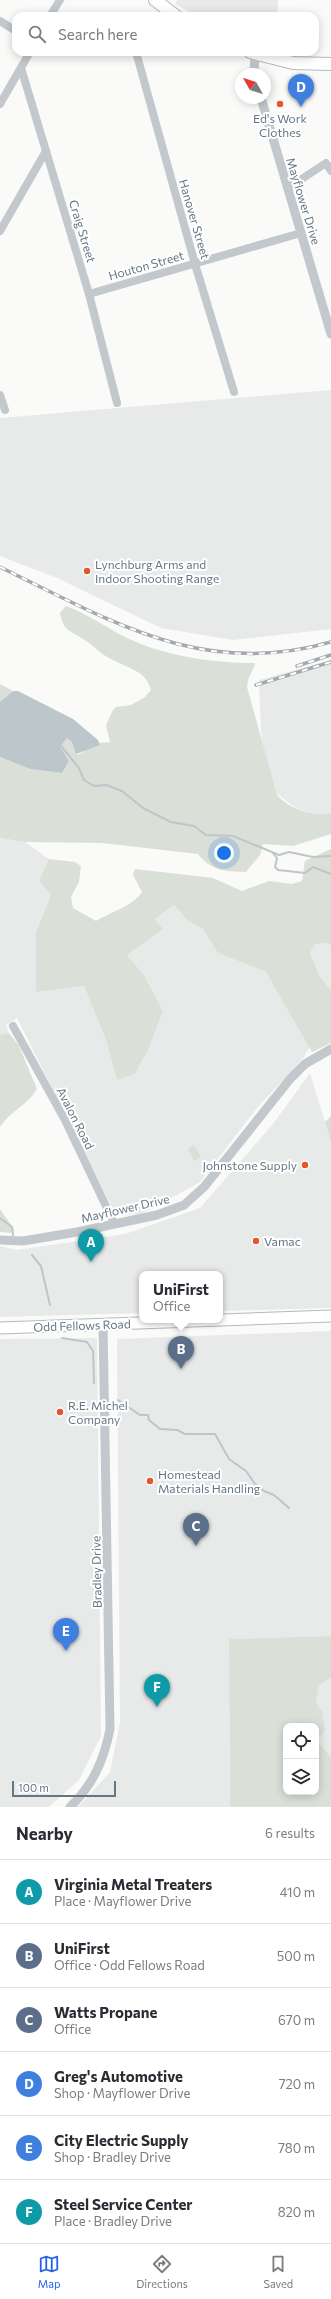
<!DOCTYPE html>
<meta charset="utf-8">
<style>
body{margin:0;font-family:Commissioner,sans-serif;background:#f2f2f3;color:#2b2b33}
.controls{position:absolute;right:12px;bottom:12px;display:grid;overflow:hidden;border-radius:8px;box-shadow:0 2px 10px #0003}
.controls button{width:36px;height:36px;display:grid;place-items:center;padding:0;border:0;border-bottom:1px solid #e1e1e2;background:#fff;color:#2b2b33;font:20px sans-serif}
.compass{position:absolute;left:235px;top:68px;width:36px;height:36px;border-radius:50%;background:#fff;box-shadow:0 2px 10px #0003;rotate:309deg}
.scale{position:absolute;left:12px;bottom:10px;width:104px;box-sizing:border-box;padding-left:4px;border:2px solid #657683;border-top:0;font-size:11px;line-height:14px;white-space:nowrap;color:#657683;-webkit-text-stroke:3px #fff;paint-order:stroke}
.you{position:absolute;left:224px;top:853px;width:14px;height:14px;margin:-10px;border:3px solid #fff;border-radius:50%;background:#1a73e8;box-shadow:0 0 0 6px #1a73e833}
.badge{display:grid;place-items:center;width:26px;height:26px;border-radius:50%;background:#2563eb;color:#fff;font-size:13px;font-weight:700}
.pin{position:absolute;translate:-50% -33px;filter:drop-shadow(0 1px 2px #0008)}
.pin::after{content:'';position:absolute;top:21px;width:14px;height:12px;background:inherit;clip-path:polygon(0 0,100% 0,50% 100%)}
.popup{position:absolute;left:139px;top:1271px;width:84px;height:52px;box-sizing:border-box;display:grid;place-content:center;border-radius:8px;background:#fff;filter:drop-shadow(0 1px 3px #0005);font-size:13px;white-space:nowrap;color:#7c7c81}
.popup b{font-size:15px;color:#2b2b33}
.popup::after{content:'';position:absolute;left:50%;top:100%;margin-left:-8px;border:8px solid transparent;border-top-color:#fff}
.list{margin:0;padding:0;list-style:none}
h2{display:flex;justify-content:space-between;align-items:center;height:52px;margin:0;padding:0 16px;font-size:17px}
h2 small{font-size:13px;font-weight:400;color:#7c7c81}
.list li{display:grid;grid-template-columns:26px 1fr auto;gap:12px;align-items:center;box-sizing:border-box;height:64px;padding:0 16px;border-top:1px solid #e1e1e2}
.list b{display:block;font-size:15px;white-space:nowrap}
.list p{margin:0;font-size:13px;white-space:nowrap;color:#7c7c81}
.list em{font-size:13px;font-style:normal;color:#7c7c81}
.icon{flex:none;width:22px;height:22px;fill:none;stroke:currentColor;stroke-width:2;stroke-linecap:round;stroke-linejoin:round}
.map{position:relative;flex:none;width:331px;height:1807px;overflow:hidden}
.search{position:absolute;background:#fff;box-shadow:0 2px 10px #0003;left:12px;right:12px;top:12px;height:44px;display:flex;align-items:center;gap:10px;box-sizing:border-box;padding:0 14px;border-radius:12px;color:#7c7c81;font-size:15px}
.sheet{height:436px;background:#fff}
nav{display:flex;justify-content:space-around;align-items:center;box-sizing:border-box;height:56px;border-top:1px solid #e1e1e2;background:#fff;font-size:11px;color:#7c7c81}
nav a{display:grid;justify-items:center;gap:2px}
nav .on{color:#2563eb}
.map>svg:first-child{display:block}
</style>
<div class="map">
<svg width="331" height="1807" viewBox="0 0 331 1807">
<rect width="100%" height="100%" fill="#fafaf8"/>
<g fill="#e8e9e9">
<polygon points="177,0 278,0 277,16 196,16 175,4"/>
<polygon points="331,390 331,629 233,640 161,628 57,578 0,556 0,418"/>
<polygon points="331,660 331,822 296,808 268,787 261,731 259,680"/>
<polygon points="0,838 25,842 49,859 39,881 51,895 36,932 36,992 84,986 106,1040 117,1080 135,1074 149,1048 163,1011 144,975 127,955 163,929 155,919 174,905 188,921 202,928 218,953 266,972 310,1046 304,1057 257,1108 200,1182 142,1214 116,1215 17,1018 6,1025 9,1033 0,1035"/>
<polygon points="326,943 331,945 331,990 320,977 310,953 315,944"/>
<polygon points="310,1073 331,1142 331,1308 220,1311 220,1274 142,1274 142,1313 0,1317 0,1246 17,1250 125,1234 200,1208 273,1124"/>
<polygon points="331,1331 331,1636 229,1639 230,1807 78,1807 110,1772 120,1723 117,1339"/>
<polygon points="97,1338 101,1736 79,1780 49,1807 0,1807 0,1339"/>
<polygon points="331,1678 331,1757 317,1741 316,1703 319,1685"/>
</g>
<g fill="#dadfd7" fill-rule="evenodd">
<path d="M66 606C86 613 104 626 123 636 163 656 211 663 255 663 253 673 248 674 247 687L277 795C289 809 312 817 331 813V834L293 846 263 844 260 855 246 872C224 871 213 872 198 854L103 843 25 842 0 838V757L30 769 62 773 69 761 60 747 67 738 73 742 77 755 100 743 110 742 106 725 113 710 116 707 131 705 145 697 151 690C146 670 127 668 111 659 101 654 95 647 86 641 72 631 63 632 60 613Z"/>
<polygon points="0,684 13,691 0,702"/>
<path d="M331 849V945L326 943 315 944 310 953 320 977 331 990V1043L312 1052 266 972 218 953 202 928 188 921 174 905 155 919 163 929 127 955 144 975 163 1011 149 1048 135 1074 117 1080 106 1040 84 986 36 992V932L51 895 39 881 49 859 75 862 81 866 79 882 71 897 73 908 96 921C111 912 133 906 142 892L133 875 135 869 213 878 242 891 269 881 292 884 302 881 305 861Z"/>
<path d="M9 1033 19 1046 37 1089C28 1105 10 1111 0 1127V1035Z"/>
<polygon points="331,1116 331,1142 325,1122"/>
<polygon points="194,1145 201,1157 194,1161 188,1149"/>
<polygon points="0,1209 14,1229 11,1233 0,1232"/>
<path d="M331 1636V1678L319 1685 316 1703 322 1712 325 1730 317 1741 331 1757V1807H230L229 1639ZM286 1726H316V1792H286Z"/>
</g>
<polygon fill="#bbc7cb" points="13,691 18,691 73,719 98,740 100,745 76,754 72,742 67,738 60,747 69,761 62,773 30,769 0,757 0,702"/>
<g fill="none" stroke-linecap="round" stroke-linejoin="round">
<g stroke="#bbc7cb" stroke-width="2">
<polyline points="61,746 79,768 84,780 94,786 106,785 122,791 143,808 171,822 194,826 206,835 233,836 279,855 289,852 313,857 331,856"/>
<polyline points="273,853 277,858 275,867 278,870 305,873 313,867 331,874"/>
<polyline points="0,1218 12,1227 13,1235"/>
<polyline points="32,1255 41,1266 50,1305"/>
<polyline points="62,1338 87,1342 93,1351 94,1383"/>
<polyline points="118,1400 140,1415 148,1415 149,1420 160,1429 177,1430 185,1434 215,1434 229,1459 246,1471 255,1484 264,1491 274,1495 289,1508"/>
</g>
<defs>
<polyline id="secondary" points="0,1328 331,1316"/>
<g id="primary">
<polyline points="155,0 176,16"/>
<polyline points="250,52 293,63 331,64"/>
</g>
</defs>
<use href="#secondary" stroke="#b3babf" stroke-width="13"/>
<use href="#primary" stroke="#b5babe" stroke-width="14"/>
<g stroke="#c3c8cc" stroke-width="8">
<polyline points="50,16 60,0"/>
<polyline points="0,21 16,31"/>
<polyline points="136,52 195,264 234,392"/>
<polyline points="21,68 89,294 117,403"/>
<polyline points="0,104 30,52"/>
<polyline points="288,188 326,163 331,171"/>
<polyline points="0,231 46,151"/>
<polyline points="89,294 301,233"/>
<polyline points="0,395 5,410"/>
<polyline points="13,1026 65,1120 114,1223"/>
</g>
<g stroke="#c3c8cc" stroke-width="9">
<polyline points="254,74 255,54"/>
<polyline points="261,98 331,334"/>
<polyline points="0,1240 23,1241 77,1232 157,1215 184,1205 204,1187 290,1079 305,1064 331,1049"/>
<path d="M70 1807C93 1785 104 1760 110 1729L103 1324"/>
</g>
<use href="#secondary" stroke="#fff" stroke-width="11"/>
<use href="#primary" stroke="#fff" stroke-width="12"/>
<defs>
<g id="rail">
<path d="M0 567C111 621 203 679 331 642"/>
<polyline points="297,666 331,655"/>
<polyline points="256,685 331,662"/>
</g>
</defs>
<use href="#rail" stroke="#a2aab0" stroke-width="3.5"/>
<use href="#rail" stroke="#fff" stroke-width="2" stroke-dasharray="6" stroke-linecap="butt"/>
</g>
<g fill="#e4572e" stroke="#fff" stroke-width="1.5">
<circle cx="280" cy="104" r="4"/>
<circle cx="87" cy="571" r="4"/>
<circle cx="305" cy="1165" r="4"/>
<circle cx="256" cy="1241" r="4"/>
<circle cx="60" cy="1412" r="4"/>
<circle cx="150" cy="1481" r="4"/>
</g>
<g text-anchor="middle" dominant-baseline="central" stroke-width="4" stroke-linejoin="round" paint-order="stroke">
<g font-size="12" fill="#657683" stroke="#fff" text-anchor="start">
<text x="280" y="118" text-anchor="middle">Ed's Work<tspan x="280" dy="14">Clothes</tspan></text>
<text x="95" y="564">Lynchburg Arms and<tspan x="95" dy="14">Indoor Shooting Range</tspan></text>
<text x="297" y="1165" text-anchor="end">Johnstone Supply</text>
<text x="264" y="1241">Vamac</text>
<text x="68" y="1405">R.E. Michel<tspan x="68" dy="14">Company</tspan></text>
<text x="158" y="1474">Homestead<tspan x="158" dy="14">Materials Handling</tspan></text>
</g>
<g font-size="12" fill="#657683" stroke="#fff">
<text transform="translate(304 201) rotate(73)">Mayflower Drive</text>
<text transform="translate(195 219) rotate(74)">Hanover Street</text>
<text transform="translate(83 231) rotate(73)">Craig Street</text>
<text transform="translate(146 265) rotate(-16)">Houton Street</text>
<text transform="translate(76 1118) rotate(63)">Avalon Road</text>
<text transform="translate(125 1208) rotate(-13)">Mayflower Drive</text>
<text transform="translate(82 1325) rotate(-2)">Odd Fellows Road</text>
<text transform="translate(96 1572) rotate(-91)">Bradley Drive</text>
</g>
</g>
</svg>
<div class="controls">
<button><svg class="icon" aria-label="locate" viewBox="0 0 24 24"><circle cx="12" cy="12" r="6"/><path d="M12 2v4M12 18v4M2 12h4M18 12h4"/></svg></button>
<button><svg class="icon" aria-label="layers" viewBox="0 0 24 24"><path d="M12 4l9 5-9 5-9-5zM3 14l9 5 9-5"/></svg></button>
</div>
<svg class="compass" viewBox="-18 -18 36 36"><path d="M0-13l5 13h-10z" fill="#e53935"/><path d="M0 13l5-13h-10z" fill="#7c7c81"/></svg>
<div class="scale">100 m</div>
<div class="you"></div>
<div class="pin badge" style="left:91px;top:1262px;background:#0f9aa8">A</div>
<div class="pin badge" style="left:181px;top:1369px;background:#5c6f8a">B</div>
<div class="popup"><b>UniFirst</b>Office</div>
<div class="pin badge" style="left:196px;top:1546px;background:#5c6f8a">C</div>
<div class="pin badge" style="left:301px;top:107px;background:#3f7fe0">D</div>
<div class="pin badge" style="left:66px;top:1651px;background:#3f7fe0">E</div>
<div class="pin badge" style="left:157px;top:1707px;background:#0f9aa8">F</div>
<div class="search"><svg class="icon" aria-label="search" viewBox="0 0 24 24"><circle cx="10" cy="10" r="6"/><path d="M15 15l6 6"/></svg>Search here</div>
</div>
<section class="sheet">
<h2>Nearby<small>6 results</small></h2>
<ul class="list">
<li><span class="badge" style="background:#0f9aa8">A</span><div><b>Virginia Metal Treaters</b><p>Place · Mayflower Drive</p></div><em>410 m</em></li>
<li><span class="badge" style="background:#5c6f8a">B</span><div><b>UniFirst</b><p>Office · Odd Fellows Road</p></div><em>500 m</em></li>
<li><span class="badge" style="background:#5c6f8a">C</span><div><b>Watts Propane</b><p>Office</p></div><em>670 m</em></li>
<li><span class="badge" style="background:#3f7fe0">D</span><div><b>Greg's Automotive</b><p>Shop · Mayflower Drive</p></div><em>720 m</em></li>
<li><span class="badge" style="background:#3f7fe0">E</span><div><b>City Electric Supply</b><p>Shop · Bradley Drive</p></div><em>780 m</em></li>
<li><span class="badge" style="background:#0f9aa8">F</span><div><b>Steel Service Center</b><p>Place · Bradley Drive</p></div><em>820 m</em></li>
</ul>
</section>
<nav>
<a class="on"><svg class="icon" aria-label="map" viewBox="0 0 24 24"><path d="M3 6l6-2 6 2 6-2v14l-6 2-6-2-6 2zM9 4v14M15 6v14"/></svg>Map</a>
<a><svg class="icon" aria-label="directions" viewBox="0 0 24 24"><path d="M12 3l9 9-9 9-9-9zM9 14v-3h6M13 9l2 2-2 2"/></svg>Directions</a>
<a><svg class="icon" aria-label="saved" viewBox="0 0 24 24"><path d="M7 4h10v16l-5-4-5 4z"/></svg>Saved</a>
</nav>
